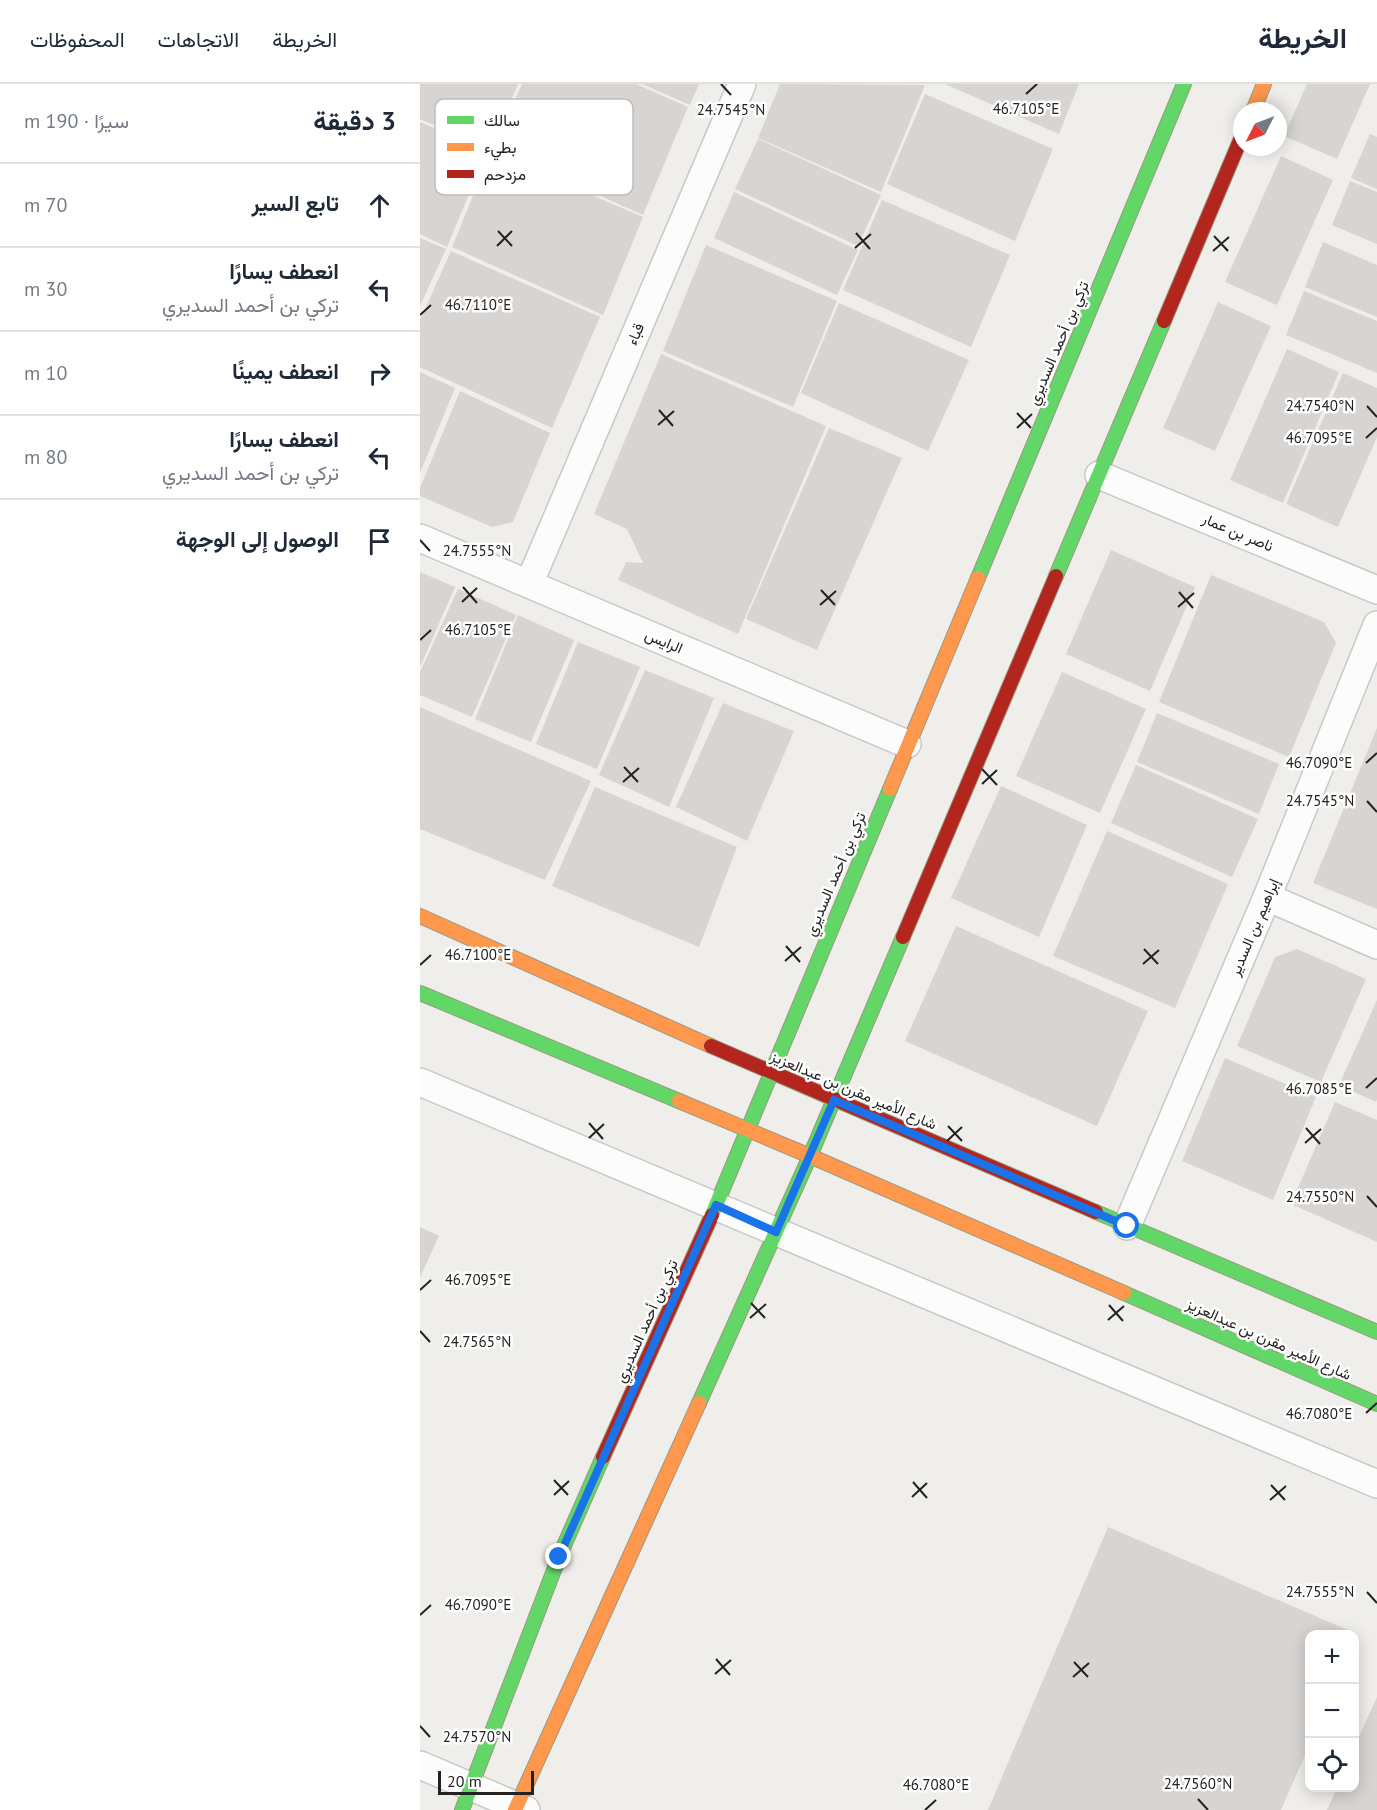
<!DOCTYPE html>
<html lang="ar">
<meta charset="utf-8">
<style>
body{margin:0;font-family:"PT Sans",Vazirmatn,sans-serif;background:#f2f2f3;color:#1f2937;direction:rtl}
.controls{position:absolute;right:18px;bottom:18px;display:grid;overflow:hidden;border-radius:12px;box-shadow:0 3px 15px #0003}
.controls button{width:54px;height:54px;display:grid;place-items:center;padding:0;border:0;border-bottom:2px solid #e0e1e3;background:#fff;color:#1f2937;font:30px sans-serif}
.compass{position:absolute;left:813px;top:18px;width:54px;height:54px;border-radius:50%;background:#fff;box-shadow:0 3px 15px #0003;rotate:228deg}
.scale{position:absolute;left:18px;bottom:15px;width:96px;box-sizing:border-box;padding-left:6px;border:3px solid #222;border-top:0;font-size:16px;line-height:21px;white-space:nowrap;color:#222;-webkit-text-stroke:4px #fff;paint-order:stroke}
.stop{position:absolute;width:18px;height:18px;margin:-14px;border:4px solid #1a73e8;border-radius:50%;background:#fff}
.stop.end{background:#1a73e8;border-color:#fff;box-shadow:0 2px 6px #0008}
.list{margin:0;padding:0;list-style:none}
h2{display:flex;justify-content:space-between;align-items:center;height:78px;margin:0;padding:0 24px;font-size:26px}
h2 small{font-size:20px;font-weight:400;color:#747a83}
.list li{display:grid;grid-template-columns:39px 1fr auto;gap:18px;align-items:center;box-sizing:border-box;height:84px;padding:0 24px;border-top:2px solid #e0e1e3}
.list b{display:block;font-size:22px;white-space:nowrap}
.list p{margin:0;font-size:20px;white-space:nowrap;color:#747a83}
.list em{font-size:20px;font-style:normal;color:#747a83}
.icon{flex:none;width:33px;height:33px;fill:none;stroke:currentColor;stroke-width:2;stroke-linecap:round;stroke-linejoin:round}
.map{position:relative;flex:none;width:957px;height:1726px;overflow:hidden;direction:ltr}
header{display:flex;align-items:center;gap:36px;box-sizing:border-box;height:84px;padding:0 30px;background:#fff;border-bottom:2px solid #e0e1e3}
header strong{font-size:28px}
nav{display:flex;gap:33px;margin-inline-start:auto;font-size:21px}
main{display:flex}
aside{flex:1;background:#fff}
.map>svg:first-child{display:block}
</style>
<header>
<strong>الخريطة</strong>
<nav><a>الخريطة</a><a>الاتجاهات</a><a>المحفوظات</a></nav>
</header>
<main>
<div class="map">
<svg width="957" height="1726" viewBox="0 0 957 1726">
<rect width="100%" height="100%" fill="#f0eeeb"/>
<g fill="#d7d4d2">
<polygon points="0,0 98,0 70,65 0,35"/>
<polygon points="102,0 216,0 268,23 223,131 73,64"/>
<polygon points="222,0 279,0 270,21"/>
<polygon points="360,0 505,1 461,108 338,54"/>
<polygon points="525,0 659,0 639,50"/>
<polygon points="887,0 950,0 917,75 864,52"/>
<polygon points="505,10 633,65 595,157 467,100"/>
<polygon points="0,38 67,67 27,163 0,150"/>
<polygon points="950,50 957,53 957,105 931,94"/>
<polygon points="338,55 461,111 438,162 315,105"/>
<polygon points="71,68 223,133 183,231 32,163"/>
<polygon points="861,72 913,96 857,221 805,198"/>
<polygon points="930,97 957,108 957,160 912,141"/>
<polygon points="314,108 438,166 417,211 294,154"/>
<polygon points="462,116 590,171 551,263 423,206"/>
<polygon points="0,154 26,165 0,222"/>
<polygon points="903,158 957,181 957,233 885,203"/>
<polygon points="286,161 417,217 373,323 243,267"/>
<polygon points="31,167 180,233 132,344 0,283 0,236"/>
<polygon points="884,207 957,237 957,289 866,251"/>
<polygon points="798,218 851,242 795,367 743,344"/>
<polygon points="419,219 549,276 508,367 381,309"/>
<polygon points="867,265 919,288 863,419 810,396"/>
<polygon points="241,270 406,342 318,550 198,496 206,478 223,479 207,445 174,430"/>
<polygon points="0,288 35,304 0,389"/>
<polygon points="923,289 957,304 957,353 918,443 866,420"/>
<polygon points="40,307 130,349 93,438 72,443 0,412 0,404"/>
<polygon points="409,344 482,374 397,566 326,535"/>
<polygon points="691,466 775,503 730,607 646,570"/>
<polygon points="0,488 35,503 0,583"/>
<polygon points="791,491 904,538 916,559 869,673 739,618"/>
<polygon points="38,505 96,531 52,633 0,611 0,588"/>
<polygon points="98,531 154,556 111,658 55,635"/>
<polygon points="158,558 220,583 177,685 116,660"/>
<polygon points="225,586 294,614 249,723 179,691"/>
<polygon points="642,588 726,625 680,729 596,692"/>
<polygon points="303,619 374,647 327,757 256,723"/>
<polygon points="0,623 171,697 125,796 0,745"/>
<polygon points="737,629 859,680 839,730 717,678"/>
<polygon points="957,644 957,825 893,799"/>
<polygon points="716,681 838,735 812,793 691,739"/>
<polygon points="581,702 667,741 619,853 531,814"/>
<polygon points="175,703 317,763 279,863 132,802"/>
<polygon points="687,747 808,800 755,924 633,872"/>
<polygon points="536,842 728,927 677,1042 485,957"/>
<polygon points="877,865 946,895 901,998 817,962 855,873"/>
<polygon points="957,916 957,1015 956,1018 919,1001"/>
<polygon points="805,974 896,1013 853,1116 762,1077"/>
<polygon points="915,1018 957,1036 957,1158 871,1120"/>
<polygon points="0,1143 19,1152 0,1193"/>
<polygon points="688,1443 937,1550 890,1550 890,1660 861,1726 568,1726"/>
<polygon points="957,1613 957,1726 907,1726 917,1704 934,1704 934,1663"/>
</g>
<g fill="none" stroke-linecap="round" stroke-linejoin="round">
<defs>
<g id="street">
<polyline points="679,391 957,506"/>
<polyline points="0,454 487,660"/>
<polyline points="109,500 322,0"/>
<polyline points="847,813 957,861"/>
<polyline points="0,998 957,1400"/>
<polyline points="707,1142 847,813 957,541"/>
<polyline points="0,1681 106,1726"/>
</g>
<g id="fast">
<polyline points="636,492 744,237"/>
<polyline points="558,494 764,0"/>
<polyline points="0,909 259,1017"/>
<polyline points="676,1128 957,1248"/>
<polyline points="292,1131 470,705"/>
<polyline points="704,1209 957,1320"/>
<polyline points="279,1319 390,1072 483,853"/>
<polyline points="42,1726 139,1473 183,1373"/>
</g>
<g id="slow">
<polyline points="833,27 844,0"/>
<polyline points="470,705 558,494"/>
<polyline points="0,832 291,962"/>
<polyline points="259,1017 390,1072 704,1209"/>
<polyline points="95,1726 279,1319"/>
</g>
<g id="jam">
<polyline points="744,237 822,52"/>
<polyline points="483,853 636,492"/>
<polyline points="291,962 676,1128"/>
<polyline points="183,1373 292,1131"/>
</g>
</defs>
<use href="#street" stroke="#c9c8c7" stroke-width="30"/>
<use href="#fast" stroke="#999a82" stroke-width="16"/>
<use href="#slow" stroke="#999a82" stroke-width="16"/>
<use href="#jam" stroke="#999a82" stroke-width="16"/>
<use href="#street" stroke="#fdfcfc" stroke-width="27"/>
<use href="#fast" stroke="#63d668" stroke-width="14"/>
<use href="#slow" stroke="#ff974d" stroke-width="14"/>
<use href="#jam" stroke="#b3261e" stroke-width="14"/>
</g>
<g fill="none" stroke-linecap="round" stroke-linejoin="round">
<polyline stroke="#1a73e8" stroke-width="8" points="139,1473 296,1121 356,1148 414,1016 707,1142"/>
</g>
<path fill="none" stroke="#222" stroke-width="2" d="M301 0 311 11M606 10 617 0M78 147 92 162M436 149 450 165M794 152 808 167M77 162 92 147M435 164 451 150M793 167 809 153M0 231 11 221M947 322 957 333M239 326 253 342M597 329 611 344M238 341 254 327M597 344 612 330M946 354 957 344M0 456 10 467M43 503 57 519M401 506 415 521M759 508 773 524M42 518 57 504M400 521 416 507M758 523 774 509M0 556 11 546M946 679 957 669M204 683 218 698M562 685 577 701M203 698 219 684M562 700 577 686M947 717 957 728M366 862 380 878M724 865 738 880M365 877 381 863M723 880 739 866M0 881 11 871M946 1004 957 994M169 1039 183 1055M528 1042 542 1057M886 1044 900 1060M169 1054 184 1040M527 1057 542 1043M885 1059 901 1045M947 1112 957 1123M0 1206 11 1196M331 1219 345 1234M689 1221 703 1237M330 1234 346 1220M688 1236 704 1222M0 1247 10 1258M946 1329 957 1319M134 1396 148 1411M493 1398 507 1414M851 1401 865 1416M134 1411 149 1397M492 1413 507 1399M850 1416 866 1402M947 1508 957 1519M0 1531 11 1521M296 1575 310 1591M654 1578 668 1593M295 1590 311 1576M653 1593 669 1579M0 1642 10 1653M778 1715 788 1726M505 1726 516 1716"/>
<g text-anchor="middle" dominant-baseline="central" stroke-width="5" stroke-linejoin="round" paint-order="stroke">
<g font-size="15" fill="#222" stroke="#fff">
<text transform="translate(215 250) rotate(-67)">قباء</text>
<text transform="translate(638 259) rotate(-67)">تركي بن أحمد السديري</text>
<text transform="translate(818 448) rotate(23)">ناصر بن عمار</text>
<text transform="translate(244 557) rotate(23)">الرايس</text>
<text transform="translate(415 790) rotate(-67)">تركي بن أحمد السديري</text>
<text transform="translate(834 843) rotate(-67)">إبراهيم بن السدير</text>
<text transform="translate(434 1006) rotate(23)">شارع الأمير مقرن بن عبدالعزيز</text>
<text transform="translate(226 1237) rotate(-66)">تركي بن أحمد السديري</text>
<text transform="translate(849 1255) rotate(24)">شارع الأمير مقرن بن عبدالعزيز</text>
</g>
</g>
<rect x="15" y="15" width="198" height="96" rx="9" fill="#fff" stroke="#bdbdbd" stroke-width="1.5"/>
<rect x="27" y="32" width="27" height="8" fill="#63d668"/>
<rect x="27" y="59" width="27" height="8" fill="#ff974d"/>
<rect x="27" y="86" width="27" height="8" fill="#b3261e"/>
<g font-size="16" fill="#222">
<text x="64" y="42">سالك</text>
<text x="64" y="69">بطيء</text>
<text x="64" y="96">مزدحم</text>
</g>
<g font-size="15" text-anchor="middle" fill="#222" stroke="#fff" stroke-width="5" stroke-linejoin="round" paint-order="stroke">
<text x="606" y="30">46.7105°E</text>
<text x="311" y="31">24.7545°N</text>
<text x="58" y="226">46.7110°E</text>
<text x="900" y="327">24.7540°N</text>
<text x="899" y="359">46.7095°E</text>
<text x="57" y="472">24.7555°N</text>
<text x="58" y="551">46.7105°E</text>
<text x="899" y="684">46.7090°E</text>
<text x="900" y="722">24.7545°N</text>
<text x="58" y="876">46.7100°E</text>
<text x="899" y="1010">46.7085°E</text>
<text x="900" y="1118">24.7550°N</text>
<text x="58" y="1201">46.7095°E</text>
<text x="57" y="1263">24.7565°N</text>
<text x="899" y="1335">46.7080°E</text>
<text x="900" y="1513">24.7555°N</text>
<text x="58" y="1526">46.7090°E</text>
<text x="57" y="1658">24.7570°N</text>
<text x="778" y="1705">24.7560°N</text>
<text x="516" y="1706">46.7080°E</text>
</g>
</svg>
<div class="controls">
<button>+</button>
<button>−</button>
<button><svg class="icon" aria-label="locate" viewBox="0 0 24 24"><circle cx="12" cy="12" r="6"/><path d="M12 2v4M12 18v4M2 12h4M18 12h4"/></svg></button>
</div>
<svg class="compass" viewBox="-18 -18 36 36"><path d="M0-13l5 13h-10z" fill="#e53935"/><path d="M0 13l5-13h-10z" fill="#747a83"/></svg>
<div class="scale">20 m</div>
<div class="stop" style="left:707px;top:1142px"></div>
<div class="stop end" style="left:139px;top:1473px"></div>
</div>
<aside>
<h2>3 دقيقة<small>سيرًا · 190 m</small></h2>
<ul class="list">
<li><svg class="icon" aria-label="ahead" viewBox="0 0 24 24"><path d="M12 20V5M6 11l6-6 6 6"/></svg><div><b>تابع السير</b></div><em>70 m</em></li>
<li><svg class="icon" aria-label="left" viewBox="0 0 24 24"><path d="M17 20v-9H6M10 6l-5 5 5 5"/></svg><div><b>انعطف يسارًا</b><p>تركي بن أحمد السديري</p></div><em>30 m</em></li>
<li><svg class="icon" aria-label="right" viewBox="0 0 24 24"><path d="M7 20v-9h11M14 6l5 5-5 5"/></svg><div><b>انعطف يمينًا</b></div><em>10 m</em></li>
<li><svg class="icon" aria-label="left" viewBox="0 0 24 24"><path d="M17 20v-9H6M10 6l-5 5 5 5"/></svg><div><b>انعطف يسارًا</b><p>تركي بن أحمد السديري</p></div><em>80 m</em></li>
<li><svg class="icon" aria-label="arrive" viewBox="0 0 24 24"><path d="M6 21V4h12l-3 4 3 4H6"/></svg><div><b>الوصول إلى الوجهة</b></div></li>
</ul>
</aside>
</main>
